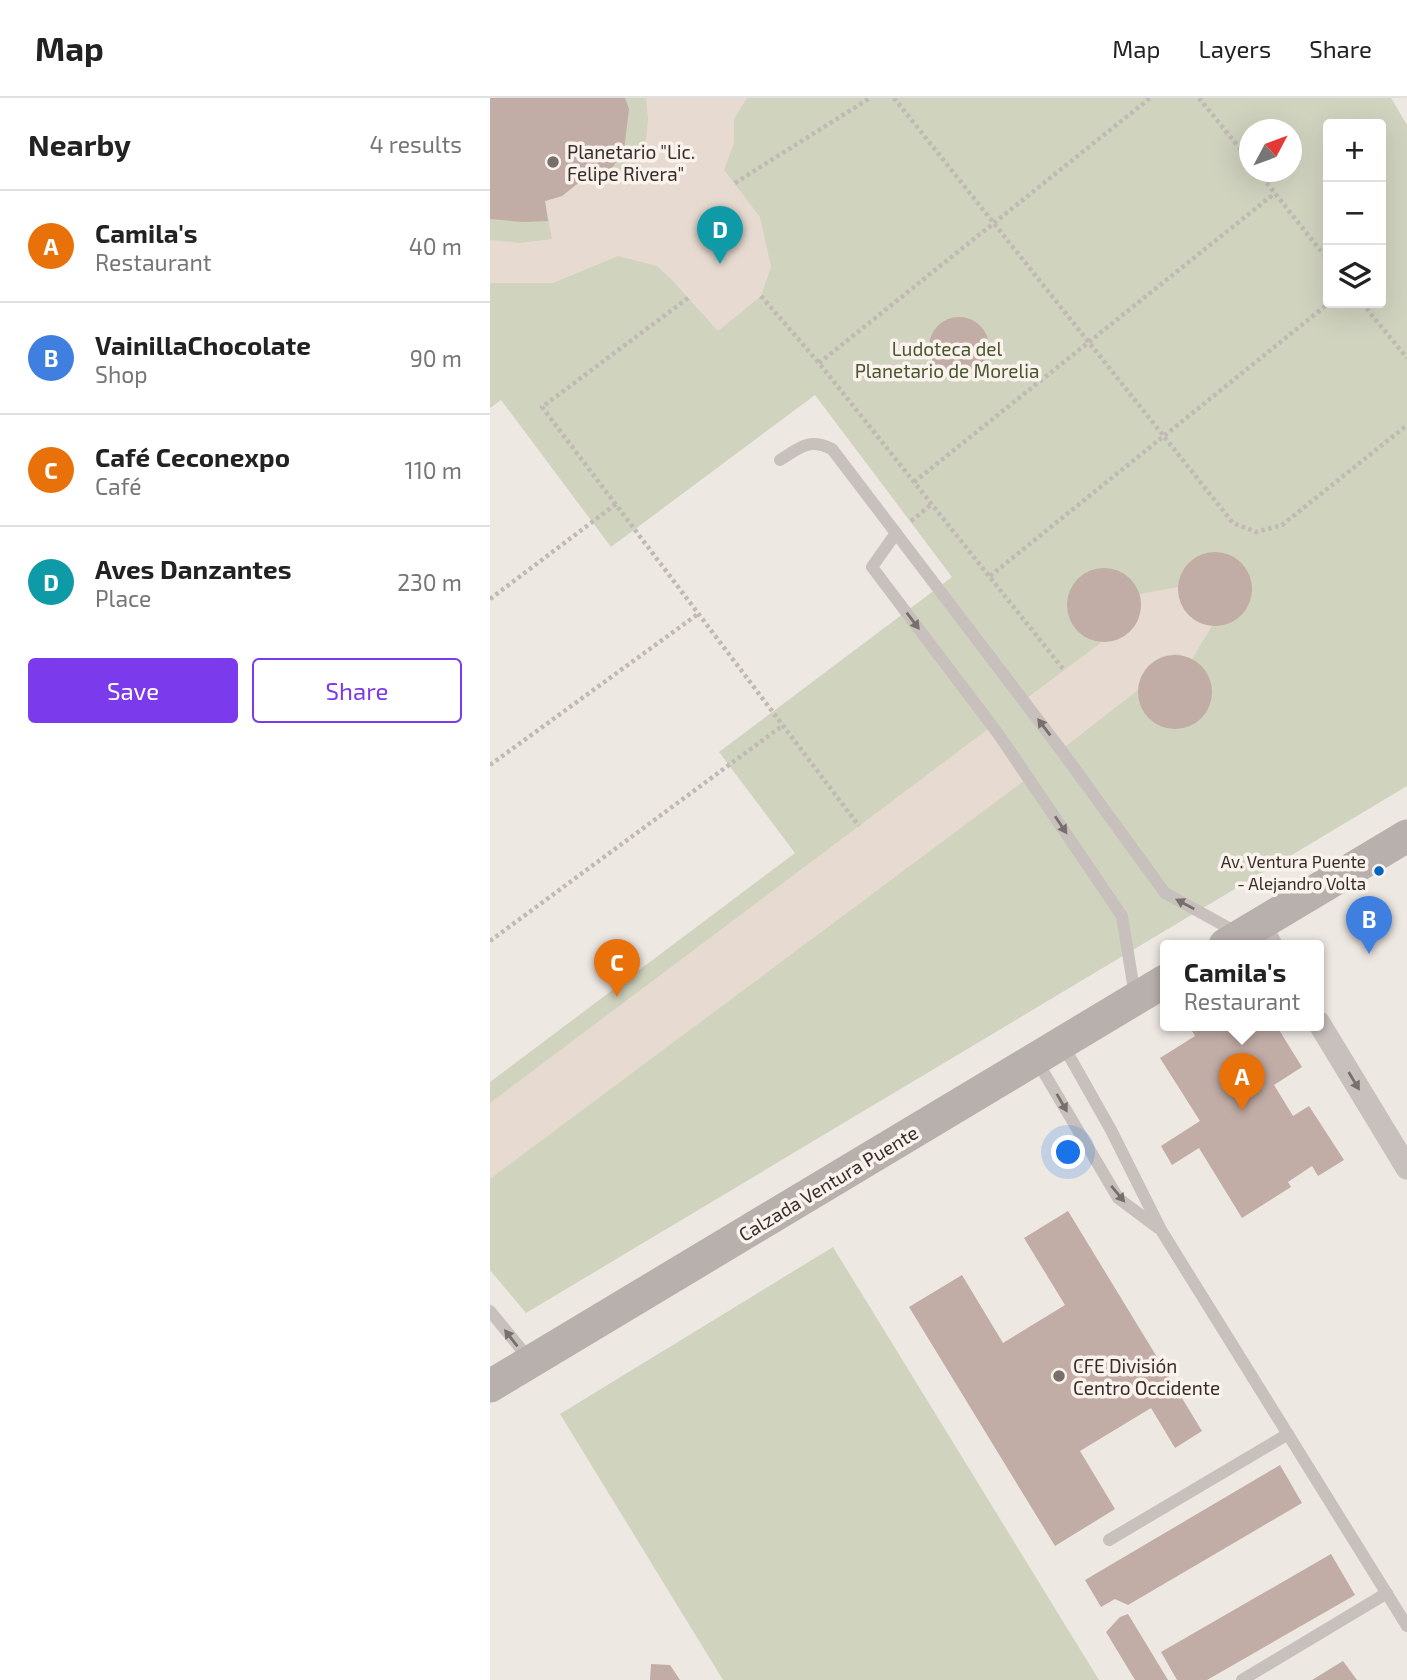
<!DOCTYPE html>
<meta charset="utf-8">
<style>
body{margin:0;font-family:"Exo 2",sans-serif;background:#f6f6f6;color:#222}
.controls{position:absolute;right:21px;top:21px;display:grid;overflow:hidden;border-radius:7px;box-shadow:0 7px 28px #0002}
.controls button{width:63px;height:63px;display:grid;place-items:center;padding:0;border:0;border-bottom:2px solid #e0e0e0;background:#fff;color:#222;font:35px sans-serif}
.compass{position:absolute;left:749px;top:21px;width:63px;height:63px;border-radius:50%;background:#fff;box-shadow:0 7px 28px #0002;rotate:49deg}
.you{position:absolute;left:579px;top:1055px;width:24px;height:24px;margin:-18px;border:5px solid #fff;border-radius:50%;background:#1a73e8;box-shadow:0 0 0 10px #1a73e833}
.badge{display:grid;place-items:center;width:46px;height:46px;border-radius:50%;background:#7c3aed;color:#fff;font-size:23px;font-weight:700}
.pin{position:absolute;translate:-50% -58px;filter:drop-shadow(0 2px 4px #0008)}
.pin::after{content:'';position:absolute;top:37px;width:24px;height:21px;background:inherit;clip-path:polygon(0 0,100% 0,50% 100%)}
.popup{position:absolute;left:670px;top:842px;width:164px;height:91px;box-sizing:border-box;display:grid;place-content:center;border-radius:7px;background:#fff;filter:drop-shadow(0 2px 5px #0005);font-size:23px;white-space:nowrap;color:#767676}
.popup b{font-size:26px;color:#222}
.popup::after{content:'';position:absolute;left:50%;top:100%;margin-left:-14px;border:14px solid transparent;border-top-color:#fff}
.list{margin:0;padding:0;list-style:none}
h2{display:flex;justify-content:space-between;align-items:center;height:91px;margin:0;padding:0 28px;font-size:30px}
h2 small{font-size:23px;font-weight:400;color:#767676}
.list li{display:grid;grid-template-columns:46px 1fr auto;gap:21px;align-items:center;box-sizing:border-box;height:112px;padding:0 28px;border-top:2px solid #e0e0e0}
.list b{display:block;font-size:26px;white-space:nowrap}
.list p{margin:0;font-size:23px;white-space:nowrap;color:#767676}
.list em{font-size:23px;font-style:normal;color:#767676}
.actions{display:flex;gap:14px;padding:21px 28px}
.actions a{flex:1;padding:16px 0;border:2px solid #7c3aed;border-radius:7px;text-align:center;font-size:24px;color:#7c3aed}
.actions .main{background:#7c3aed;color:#fff}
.icon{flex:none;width:38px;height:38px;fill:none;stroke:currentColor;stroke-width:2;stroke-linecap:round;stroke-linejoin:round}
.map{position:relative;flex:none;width:917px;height:1582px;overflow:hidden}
header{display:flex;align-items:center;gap:42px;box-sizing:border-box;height:98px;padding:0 35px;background:#fff;border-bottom:2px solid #e0e0e0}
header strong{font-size:33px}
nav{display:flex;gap:38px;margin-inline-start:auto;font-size:24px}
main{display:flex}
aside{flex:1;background:#fff}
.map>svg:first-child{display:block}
</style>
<header>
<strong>Map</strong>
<nav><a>Map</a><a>Layers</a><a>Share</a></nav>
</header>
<main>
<aside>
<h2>Nearby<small>4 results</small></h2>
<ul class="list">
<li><span class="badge" style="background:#e8710a">A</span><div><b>Camila's</b><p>Restaurant</p></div><em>40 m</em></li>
<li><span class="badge" style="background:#3f7fe0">B</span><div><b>VainillaChocolate</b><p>Shop</p></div><em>90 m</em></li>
<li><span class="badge" style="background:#e8710a">C</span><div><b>Café Ceconexpo</b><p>Café</p></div><em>110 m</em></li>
<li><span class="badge" style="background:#0f9aa8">D</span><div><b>Aves Danzantes</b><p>Place</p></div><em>230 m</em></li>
</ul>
<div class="actions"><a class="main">Save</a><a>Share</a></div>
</aside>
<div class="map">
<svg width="917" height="1582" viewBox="0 0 917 1582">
<rect width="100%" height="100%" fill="#eee8e3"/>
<g fill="#d0d3be" fill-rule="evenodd">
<path d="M0 0H901L917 27V688L36 1215 0 1172V984L305 755 229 654 462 479 325 297 121 449 11 302 0 310ZM838 26H891V205H838ZM760 32H802V74H760Z"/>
<polygon points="343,1149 609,1582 233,1582 70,1316"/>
</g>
<g fill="#e7dbd1">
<polygon points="156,0 257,0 244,21 244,45 234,72 270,119 281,169 271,198 228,233 183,183 167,168 128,158 63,185 0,185 0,142 29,145 62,141 55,103 72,98 104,67 131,86 144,72 154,52 157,34 158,20"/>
<polygon points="688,489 690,503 697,515 708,524 722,528 702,561 688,556 673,558 660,566 651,578 648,592 571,652 533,603 612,544 626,542 638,535 647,524 651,511 650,496"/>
<polygon points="502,628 539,679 0,1081 0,1005"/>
</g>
<g fill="#c1aca6">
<polygon points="0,0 135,0 139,11 134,52 118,76 104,67 91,83 72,98 55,103 58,123 33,124 0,121"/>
<circle cx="469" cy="249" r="30"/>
<circle cx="725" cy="491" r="37"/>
<circle cx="614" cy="507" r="37"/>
<circle cx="685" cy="594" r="37"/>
<polygon points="702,927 741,927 748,940 768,927 786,927 812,969 784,987 803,1018 819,1008 854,1062 828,1078 822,1068 798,1084 801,1089 752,1120 709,1050 682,1067 671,1048 710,1023 670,960 705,938 700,929"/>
<polygon points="578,1113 712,1333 685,1350 661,1310 590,1353 625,1411 565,1448 419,1209 472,1177 513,1245 575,1207 534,1140"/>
<polygon points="790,1367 812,1405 638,1507 625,1501 611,1509 595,1482"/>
<polygon points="841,1456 865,1497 717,1582 687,1582 671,1554"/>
<polygon points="638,1516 678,1582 645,1582 616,1534 630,1519"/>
<polygon points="853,1563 867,1582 822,1582"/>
<polygon points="161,1566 180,1567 190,1582 160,1582"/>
</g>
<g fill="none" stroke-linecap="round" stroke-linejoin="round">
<g stroke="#c0b9b4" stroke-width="4.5" stroke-dasharray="3.5 3.5" stroke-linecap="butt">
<polyline points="404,0 743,425 766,434 792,427 917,327"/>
<polyline points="709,0 760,63"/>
<polyline points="768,74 838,162"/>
<polyline points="245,85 380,0"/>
<polyline points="271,198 329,265 574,572"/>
<polyline points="198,200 52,309 369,728"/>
<polyline points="872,205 917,260"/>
<polyline points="329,265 660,0"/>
<polyline points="424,384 785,95"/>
<polyline points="421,423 442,406"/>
<polyline points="500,478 839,205"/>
<polyline points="0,501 126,406"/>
<polyline points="0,667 208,516"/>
<polyline points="0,843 292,628"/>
</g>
<g stroke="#c7c0bc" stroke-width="12">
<path d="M290 362C311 349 318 340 342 351L571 652 675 795 748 835"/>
<polyline points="406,435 382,469 509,637 632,818 645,898"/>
<polyline points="573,947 621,1032 671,1132 917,1528"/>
<polyline points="547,963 628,1100 668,1130"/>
<polyline points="0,1213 40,1262"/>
<polyline points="619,1442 798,1336"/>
<polyline points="752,1582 897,1495"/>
</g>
<g stroke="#c7c0bc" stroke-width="23">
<polyline points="769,826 781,847"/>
<polyline points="829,925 917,1070"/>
</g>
<g stroke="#b8b0ac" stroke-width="33">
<polyline points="735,847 917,738"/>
<polyline points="0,1288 675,883"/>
</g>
</g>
<defs><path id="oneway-solid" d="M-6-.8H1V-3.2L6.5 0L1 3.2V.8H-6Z" transform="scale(1.75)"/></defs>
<g fill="#786f6c">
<use href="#oneway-solid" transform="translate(423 523) rotate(53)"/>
<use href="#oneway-solid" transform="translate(554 629) rotate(-127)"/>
<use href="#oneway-solid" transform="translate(571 727) rotate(56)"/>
<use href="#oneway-solid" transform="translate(695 806) rotate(-152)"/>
<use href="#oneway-solid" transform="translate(864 983) rotate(59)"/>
<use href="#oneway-solid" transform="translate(572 1005) rotate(60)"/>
<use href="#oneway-solid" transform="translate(628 1096) rotate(50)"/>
<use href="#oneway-solid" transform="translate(21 1240) rotate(-128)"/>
</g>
<g fill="#786e6b" stroke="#faf2ec" stroke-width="2.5">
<circle cx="63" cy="64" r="7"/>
<circle cx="569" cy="1278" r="7"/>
</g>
<circle fill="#0065bd" stroke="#faf2ec" stroke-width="2.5" cx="889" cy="773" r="6"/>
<g text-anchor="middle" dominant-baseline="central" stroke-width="7" stroke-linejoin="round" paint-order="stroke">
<g font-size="17" fill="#382d2a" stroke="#faf2ec" text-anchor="end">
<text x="876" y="763">Av. Ventura Puente<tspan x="876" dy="22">- Alejandro Volta</tspan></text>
</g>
<g font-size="19" fill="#382d2a" stroke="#faf2ec" text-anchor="start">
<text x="77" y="53">Planetario "Lic.<tspan x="77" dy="22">Felipe Rivera"</tspan></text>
<text x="583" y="1267">CFE División<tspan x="583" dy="22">Centro Occidente</tspan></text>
</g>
<g font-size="19" fill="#4b562f" stroke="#faf2ec">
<text x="457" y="250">Ludoteca del<tspan x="457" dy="22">Planetario de Morelia</tspan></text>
</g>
<g font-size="19" fill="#382d2a" stroke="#faf2ec">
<text transform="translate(338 1085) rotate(-31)">Calzada Ventura Puente</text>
</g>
</g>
</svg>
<div class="controls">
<button>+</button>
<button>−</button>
<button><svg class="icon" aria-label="layers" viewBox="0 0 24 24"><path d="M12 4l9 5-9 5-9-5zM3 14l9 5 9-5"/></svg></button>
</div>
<svg class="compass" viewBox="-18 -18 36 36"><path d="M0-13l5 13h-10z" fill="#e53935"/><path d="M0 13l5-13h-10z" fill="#767676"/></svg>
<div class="you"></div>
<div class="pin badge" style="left:752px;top:1013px;background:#e8710a">A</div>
<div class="popup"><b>Camila's</b>Restaurant</div>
<div class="pin badge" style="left:879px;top:856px;background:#3f7fe0">B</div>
<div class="pin badge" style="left:127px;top:899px;background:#e8710a">C</div>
<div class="pin badge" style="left:230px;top:166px;background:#0f9aa8">D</div>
</div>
</main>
